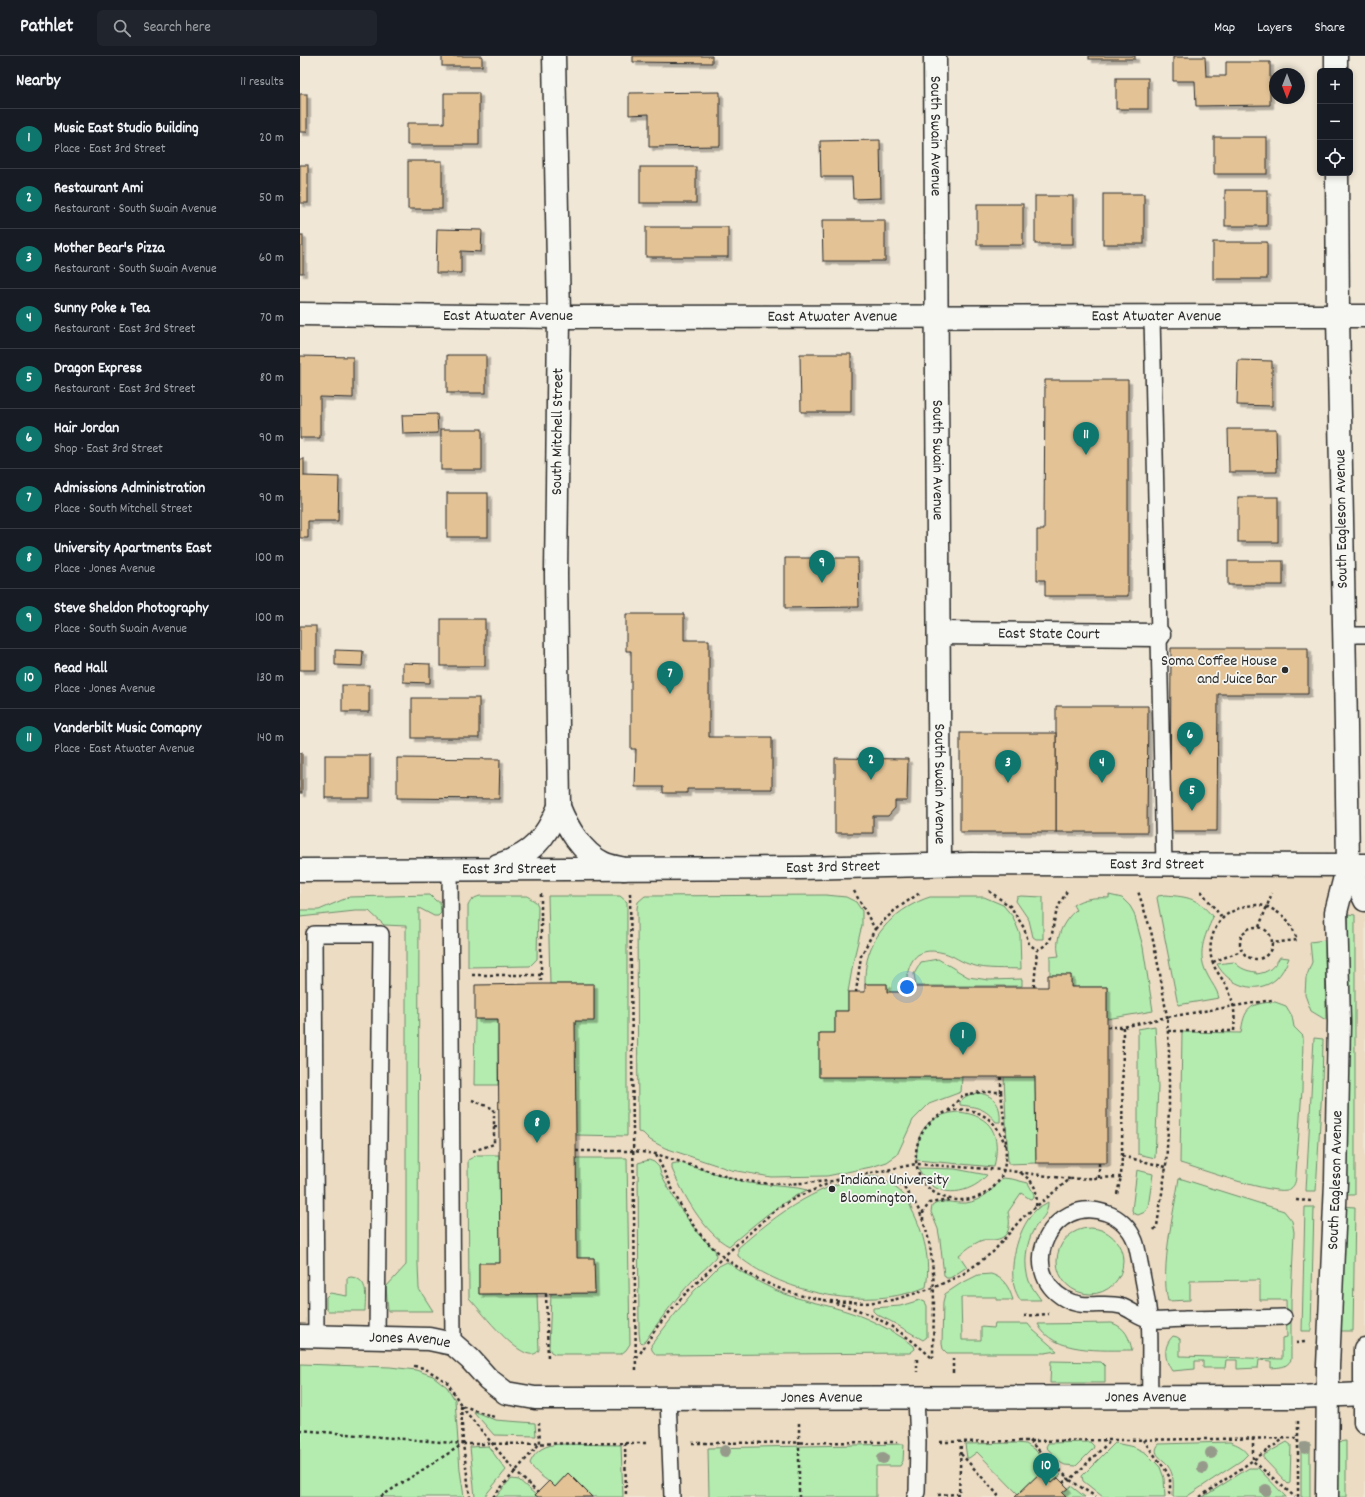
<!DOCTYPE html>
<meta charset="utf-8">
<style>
body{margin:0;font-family:Dekko,sans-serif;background:#20242c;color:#f1f3f6}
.controls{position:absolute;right:12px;top:12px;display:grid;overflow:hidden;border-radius:6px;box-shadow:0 2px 6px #0003}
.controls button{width:36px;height:36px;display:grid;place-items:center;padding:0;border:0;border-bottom:1px solid #363941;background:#171b24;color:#f1f3f6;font:20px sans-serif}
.compass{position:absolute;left:969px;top:12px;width:36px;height:36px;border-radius:50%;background:#171b24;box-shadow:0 2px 6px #0003;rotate:180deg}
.you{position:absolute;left:607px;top:931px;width:14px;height:14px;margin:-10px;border:3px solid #fff;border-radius:50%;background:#1a73e8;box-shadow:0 0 0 6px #1a73e833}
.badge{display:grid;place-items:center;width:26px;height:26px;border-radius:50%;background:#0f766e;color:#fff;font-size:13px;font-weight:700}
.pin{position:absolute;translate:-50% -33px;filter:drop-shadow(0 1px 2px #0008)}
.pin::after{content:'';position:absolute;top:21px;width:14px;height:12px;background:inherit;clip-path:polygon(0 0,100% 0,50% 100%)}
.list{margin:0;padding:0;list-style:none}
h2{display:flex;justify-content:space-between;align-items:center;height:52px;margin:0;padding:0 16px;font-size:17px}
h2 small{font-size:13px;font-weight:400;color:#9ea1a6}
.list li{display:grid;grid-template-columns:26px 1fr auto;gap:12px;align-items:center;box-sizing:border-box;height:60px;padding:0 16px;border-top:1px solid #363941}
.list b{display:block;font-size:15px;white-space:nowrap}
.list p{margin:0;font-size:13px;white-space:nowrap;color:#9ea1a6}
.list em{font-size:13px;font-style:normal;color:#9ea1a6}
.icon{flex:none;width:22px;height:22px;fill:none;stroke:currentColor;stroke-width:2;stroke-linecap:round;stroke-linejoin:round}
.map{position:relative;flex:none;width:1065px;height:1441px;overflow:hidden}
header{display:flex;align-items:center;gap:24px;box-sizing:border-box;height:56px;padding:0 20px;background:#171b24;border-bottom:1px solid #363941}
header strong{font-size:19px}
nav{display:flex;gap:22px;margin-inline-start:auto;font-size:14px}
.search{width:280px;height:36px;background:#20242c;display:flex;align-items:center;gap:10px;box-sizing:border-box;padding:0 14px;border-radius:6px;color:#9ea1a6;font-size:15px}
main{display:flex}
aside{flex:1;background:#171b24}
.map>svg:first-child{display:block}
</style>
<header>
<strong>Pathlet</strong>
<div class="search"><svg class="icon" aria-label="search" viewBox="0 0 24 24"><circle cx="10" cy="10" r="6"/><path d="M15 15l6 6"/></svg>Search here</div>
<nav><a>Map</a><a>Layers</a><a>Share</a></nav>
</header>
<main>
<aside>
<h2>Nearby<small>11 results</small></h2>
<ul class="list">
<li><span class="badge">1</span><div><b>Music East Studio Building</b><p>Place · East 3rd Street</p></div><em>20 m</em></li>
<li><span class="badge">2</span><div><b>Restaurant Ami</b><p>Restaurant · South Swain Avenue</p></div><em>50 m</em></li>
<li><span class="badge">3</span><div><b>Mother Bear's Pizza</b><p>Restaurant · South Swain Avenue</p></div><em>60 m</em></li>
<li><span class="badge">4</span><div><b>Sunny Poke &amp; Tea</b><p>Restaurant · East 3rd Street</p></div><em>70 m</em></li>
<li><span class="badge">5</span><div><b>Dragon Express</b><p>Restaurant · East 3rd Street</p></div><em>80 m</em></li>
<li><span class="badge">6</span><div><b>Hair Jordan</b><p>Shop · East 3rd Street</p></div><em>90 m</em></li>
<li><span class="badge">7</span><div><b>Admissions Administration</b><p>Place · South Mitchell Street</p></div><em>90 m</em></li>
<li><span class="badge">8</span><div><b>University Apartments East</b><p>Place · Jones Avenue</p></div><em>100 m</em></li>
<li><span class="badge">9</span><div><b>Steve Sheldon Photography</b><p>Place · South Swain Avenue</p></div><em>100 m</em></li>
<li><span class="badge">10</span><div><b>Read Hall</b><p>Place · Jones Avenue</p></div><em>130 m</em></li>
<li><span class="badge">11</span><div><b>Vanderbilt Music Comapny</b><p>Place · East Atwater Avenue</p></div><em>140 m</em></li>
</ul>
</aside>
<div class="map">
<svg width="1065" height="1441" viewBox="0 0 1065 1441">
<defs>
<filter id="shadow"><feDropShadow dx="3.5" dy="3.5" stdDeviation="0" flood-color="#0004"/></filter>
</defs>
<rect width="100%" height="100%" fill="#f0e7d6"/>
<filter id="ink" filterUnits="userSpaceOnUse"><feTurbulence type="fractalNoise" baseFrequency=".025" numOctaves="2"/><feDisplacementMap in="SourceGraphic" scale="8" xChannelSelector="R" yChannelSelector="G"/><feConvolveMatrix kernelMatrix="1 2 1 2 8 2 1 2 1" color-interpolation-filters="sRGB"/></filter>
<g filter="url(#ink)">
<polygon fill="#ecdcc3" points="1051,810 1065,811 1065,1441 0,1441 0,823 242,824"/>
<g fill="#b4ecaf" stroke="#708c6d">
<polygon points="130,839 136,845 140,845 141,857 138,860 134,860 119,852 118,1208 119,1233 133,1255 88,1255 86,1231 106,1209 106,870 84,869 69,855 55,855 0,861 0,854 19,854 49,841"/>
<polygon points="526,839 546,841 556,846 562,855 562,869 554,902 548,936 548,955 535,955 535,977 519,977 519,1021 662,1021 661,1036 629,1048 613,1064 597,1099 587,1106 571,1111 527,1120 471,1121 431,1114 365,1092 350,1084 343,1077 338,1076 337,852 338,846 345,840"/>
<path d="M809 839 822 842 830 850 834 857 843 891 853 955 807 963V931H771V919H750V901L759 900C754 883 763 865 776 854L773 849C784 842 795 841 809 842Z"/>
<path d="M865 839C890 841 897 842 913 861 904 882 896 898 908 920 912 928 917 933 919 942L878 949 857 842 858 840Z"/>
<path d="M180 840H227L236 846 238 850 237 903 230 910 168 911V850C171 843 174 842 180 840Z"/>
<polygon points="248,840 320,840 327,846 327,1080 276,1079 275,965 294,964 294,928 250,928"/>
<polygon points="721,840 743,841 743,883 736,883 733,881 729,864 716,845 717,841"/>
<path d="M630 841H684L703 849 713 861 720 878 721 913C705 912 687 914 672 909 662 907 653 899 644 897 612 888 606 911 606 936H587V928H565C565 922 565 916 566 910 571 876 599 851 630 841Z"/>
<polygon points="1048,858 1055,859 1055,1139 1042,1139 1049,956"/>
<polygon points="1025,884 1026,964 1011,955 1005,939 1006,922 1012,906 1010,886"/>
<path d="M980 901 989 902C986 910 982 917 976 923 956 940 928 929 917 908L934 906C941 913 947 915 956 916V918C968 917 974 911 980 901Z"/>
<polygon points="638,903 668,921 689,924 722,923 722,930 616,930 614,918 621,906"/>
<path d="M975 946 986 950 992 960 994 971 1003 980 1002 1034 996 1117C996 1123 996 1129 990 1133 977 1141 898 1112 880 1107L882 976 941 977C944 953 949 947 975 946Z"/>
<polygon points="175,963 198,963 198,1029 174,1029"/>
<polygon points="855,970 858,1031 855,1102 838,1098 838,973"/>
<polygon points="1014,982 1023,983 1022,1031 1016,1135 1006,1135"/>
<polygon points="704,1021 735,1021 736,1107 708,1108"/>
<path d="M679 1037C696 1040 701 1050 700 1066H696C685 1052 677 1051 660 1049V1046C665 1039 671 1038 679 1037Z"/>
<path d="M659 1056C693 1060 701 1079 694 1111L616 1104C617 1097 617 1089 619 1082 625 1064 642 1057 659 1056Z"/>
<path d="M177 1099H199L200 1207 179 1208V1238H237L239 1294C226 1315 179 1252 169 1242L168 1104Z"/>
<polygon points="276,1102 327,1102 330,1288 326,1294 321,1298 255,1298 251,1296 249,1292 251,1238 295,1237 294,1202 277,1202"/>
<path d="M349 1104 354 1106 359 1111 361 1118 379 1151 399 1179 415 1194 416 1200C411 1209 400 1216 393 1224 375 1243 360 1264 345 1285L342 1287 340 1285 339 1277 338 1107Z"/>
<path d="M376 1107H380L447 1127 498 1132 507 1134C477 1148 454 1169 429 1190 404 1177 383 1138 372 1113V1108Z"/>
<path d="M618 1112 655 1113 687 1119C674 1135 646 1143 629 1127 624 1122 621 1117 618 1112Z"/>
<polygon points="837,1114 853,1118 848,1151 845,1156 838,1159 833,1157 832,1154"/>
<path d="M578 1120C588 1126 597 1132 605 1140 608 1144 610 1149 612 1154 624 1177 631 1205 626 1231 569 1255 486 1239 438 1200V1192C477 1158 523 1123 578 1120Z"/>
<path d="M703 1122 712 1123 728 1127 734 1138V1142L730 1143 721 1137 708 1156C711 1169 710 1183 693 1184 689 1184 684 1183 680 1185 673 1188 666 1194 659 1199L667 1211 650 1222H646L644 1219 640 1184 638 1173 631 1156 632 1150C642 1142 655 1148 666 1147 682 1145 693 1133 703 1122Z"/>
<path d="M879 1122 984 1155 992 1165 994 1176 991 1244V1304C986 1312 980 1311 971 1312V1305L959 1304 958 1312 937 1313V1304H926L925 1312H903V1305H895V1313L872 1315C864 1303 863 1290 873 1280L877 1281 880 1283V1300L982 1303V1282L987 1281 986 1244H960V1224L890 1225V1244L868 1245C860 1211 874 1157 879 1122Z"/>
<path d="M748 1146C748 1160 741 1162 734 1173 726 1187 723 1209 729 1225 732 1232 737 1238 741 1244H720C718 1240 715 1235 714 1230 709 1206 719 1169 737 1153 740 1150 744 1149 748 1146Z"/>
<polygon points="1039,1150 1055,1151 1053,1275 1038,1275"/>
<polygon points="1005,1151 1014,1151 1011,1275 1002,1275"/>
<circle cx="790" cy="1205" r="33"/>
<path d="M427 1206C442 1217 458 1226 475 1234 500 1245 526 1248 552 1257 572 1264 591 1274 609 1286L614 1290 615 1293 610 1297 356 1299 352 1294 351 1289 379 1253 394 1235 419 1210Z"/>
<path d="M691 1218C704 1222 709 1231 713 1244H696V1241H661L662 1284H681V1271L694 1272 695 1268H728L733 1274 757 1295 745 1297H647L643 1293 642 1288 643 1246 645 1238 660 1228 678 1219Z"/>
<path d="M51 1221C70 1223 65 1242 65 1255H28L26 1252V1241L30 1237 47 1240V1222Z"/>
<polygon points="620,1244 625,1246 627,1250 627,1281 623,1284 592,1266 576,1258 573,1255 573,1252 600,1250"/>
<path d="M812 1267C826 1272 829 1281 832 1294 804 1294 752 1298 738 1268Z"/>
<polygon points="751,1305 801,1306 805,1310 805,1327 750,1327"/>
<polygon points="0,1308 90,1311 116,1314 133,1320 147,1331 155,1344 160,1414 164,1441 0,1441"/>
<polygon points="173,1355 195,1364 235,1367 236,1380 194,1379"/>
<polygon points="1046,1385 1046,1441 1036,1441 1036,1386"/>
<polygon points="790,1386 794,1390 793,1393 776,1410 765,1409 761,1407 746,1391 748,1387"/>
<path d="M930 1386C938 1389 943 1391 948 1398L942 1404 886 1441H873C873 1433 874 1425 872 1418 871 1415 869 1411 868 1409 862 1402 851 1398 859 1388Z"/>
<polygon points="987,1386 991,1389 990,1427 988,1428 964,1403 964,1399"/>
<polygon points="716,1387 726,1388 735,1394 761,1419 752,1427 741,1416 718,1438 677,1396 669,1402 667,1402 665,1388"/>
<polygon points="815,1387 834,1391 846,1397 860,1411 864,1422 865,1441 803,1441 783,1425 782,1420"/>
<polygon points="1001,1387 1010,1388 1010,1441 1001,1441"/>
<path d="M260 1388 321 1389 323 1441H292L268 1417 255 1431C247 1423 235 1418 230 1407 236 1393 246 1389 260 1388Z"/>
<polygon points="604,1388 603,1405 600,1410 576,1410 576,1441 409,1441 408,1392"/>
<polygon points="188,1390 206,1414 184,1441 175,1441 170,1391"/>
<polygon points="949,1412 958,1412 986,1441 903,1441"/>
<polygon points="212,1423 219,1424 238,1441 196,1441 208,1426"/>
<polygon points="771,1430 785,1441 766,1441 762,1437"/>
</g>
<g fill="#e3c396" stroke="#2b2b2b" filter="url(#shadow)">
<rect x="142" y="0" width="40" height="10"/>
<polygon points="333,0 412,0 412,7 333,6"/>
<rect x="789" y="0" width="46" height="3"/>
<polygon points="873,1 905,1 906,20 926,20 926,6 970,6 970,49 896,50 895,25 873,25"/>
<rect x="816" y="22" width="32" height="31"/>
<polygon points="420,36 420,90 349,91 349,58 329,59 329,37"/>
<polygon points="144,37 179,37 179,89 107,89 107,67 144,67"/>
<rect x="0" y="38" width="7" height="38"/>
<rect x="914" y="81" width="53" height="37"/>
<polygon points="580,84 581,142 553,143 552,121 521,121 520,85"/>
<rect x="108" y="105" width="34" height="48"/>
<rect x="0" y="109" width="8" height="38"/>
<rect x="340" y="111" width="56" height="36"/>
<rect x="925" y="134" width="42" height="36"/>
<rect x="803" y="138" width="41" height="50"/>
<rect x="735" y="140" width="38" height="48"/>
<rect x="677" y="148" width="46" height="41"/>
<polygon points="522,164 585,164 585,205 523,205"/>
<rect x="346" y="171" width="82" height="30"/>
<polygon points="137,173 182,174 181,196 161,195 161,217 136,217"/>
<rect x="0" y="179" width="3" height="38"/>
<rect x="913" y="186" width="54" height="37"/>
<polygon points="500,298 551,298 551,356 501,356"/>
<rect x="147" y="299" width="39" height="38"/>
<polygon points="0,300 53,301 53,342 20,341 20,382 0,382"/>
<polygon points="938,304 972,305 972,350 937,349"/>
<polygon points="745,324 828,324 828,540 745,540 745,524 737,524 737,474 744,474"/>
<polygon points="137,358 138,377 103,378 102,359"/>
<rect x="141" y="373" width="41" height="41"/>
<polygon points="928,373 976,373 977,416 929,416"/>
<polygon points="0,403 4,403 4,420 39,421 38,465 8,465 8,482 0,482"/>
<rect x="147" y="437" width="41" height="44"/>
<rect x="938" y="441" width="40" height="45"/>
<polygon points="485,502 558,502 559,551 485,552"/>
<rect x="928" y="505" width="55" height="24"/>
<polygon points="326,558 384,558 384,584 409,584 409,681 472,681 472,733 387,733 387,737 363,737 363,731 335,731 336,693 331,693 331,595 326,595"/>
<rect x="141" y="563" width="44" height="47"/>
<rect x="0" y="570" width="16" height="44"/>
<polygon points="871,592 1008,592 1008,638 918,638 917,775 870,775"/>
<polygon points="35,594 63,595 62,610 35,609"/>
<polygon points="103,607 130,608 130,627 103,626"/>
<rect x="42" y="629" width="27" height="27"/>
<rect x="112" y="642" width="67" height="40"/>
<polygon points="756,650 848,650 847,776 756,776"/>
<rect x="660" y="677" width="96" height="99"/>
<rect x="0" y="697" width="2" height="40"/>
<rect x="25" y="699" width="45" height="43"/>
<polygon points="97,702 200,703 199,743 97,742"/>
<polygon points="535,702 608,703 607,745 595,745 595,752 588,760 573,760 573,777 535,777"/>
<polygon points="748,919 771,919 771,931 807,931 807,1107 736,1107 735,1021 519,1021 519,977 535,977 535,955 548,955 548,936 565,936 565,928 587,928 587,936 606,936 606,931 748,931"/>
<polygon points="241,928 294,928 294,965 275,965 277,1202 294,1202 295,1237 179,1238 179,1207 200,1207 198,963 175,963 175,929"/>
<polygon points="741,1416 752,1427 758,1422 768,1432 762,1437 766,1441 715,1441"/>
<polygon points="268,1417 292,1441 238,1441 235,1439 249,1425 255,1431"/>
</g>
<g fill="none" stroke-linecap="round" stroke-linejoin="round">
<defs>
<g id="service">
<polyline points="852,260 864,809"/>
<polyline points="1044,579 1065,579"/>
<polyline points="150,813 153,1288"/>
<polyline points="16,1280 14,878 81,878 77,1282"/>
<path d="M850 1341C849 1315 851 1288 849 1262 848 1245 844 1229 841 1212 839 1203 838 1193 835 1185 830 1172 819 1161 806 1157 752 1137 715 1215 765 1243 784 1254 802 1245 821 1250 830 1253 839 1261 848 1263 857 1266 875 1263 884 1263 917 1262 951 1262 984 1261"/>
<polyline points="368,1342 372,1441"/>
<polyline points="615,1441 617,1436 618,1386 616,1342"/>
</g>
<g id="minor">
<path id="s1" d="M635 0 640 808"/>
<polyline points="1036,0 1036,15"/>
<polyline points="1037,117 1038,260"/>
<polyline points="0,258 259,261 254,0"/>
<path id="s2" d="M639 577 859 579"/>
<path id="s3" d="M0 1280 129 1283 153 1288 170 1303 188 1323 206 1337 235 1342 998 1341 1064 1338"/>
</g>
<g id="tertiary">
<polyline points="1048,809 1065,844"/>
<polyline points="1065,1293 1065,1366"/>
<path id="s4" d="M1027 1441 1028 1310 1036 1126 1039 966 1036 856 1048 809 1046 670 1038 260"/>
</g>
<g id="primary">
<path d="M198 809C232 799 245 783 259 751"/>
<path id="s5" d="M324 813C317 811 309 810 303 807 282 797 267 771 259 751L256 518 259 261 1065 260"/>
<path id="s6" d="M0 814 501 812 670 808 1065 809"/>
</g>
</defs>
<use href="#service" stroke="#2b2b2b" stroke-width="18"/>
<use href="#minor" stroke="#2b2b2b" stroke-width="25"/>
<use href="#tertiary" stroke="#2b2b2b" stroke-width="25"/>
<use href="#primary" stroke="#2b2b2b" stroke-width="25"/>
<g stroke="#2b2b2b" stroke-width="2.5" stroke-dasharray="3 3" stroke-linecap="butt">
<polyline points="554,835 575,873 561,900 556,936"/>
<path d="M689 835 711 851 724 872 729 888 737 894C757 885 750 875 756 858 758 850 763 842 767 835"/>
<polyline points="901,835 923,863"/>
<polyline points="330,837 336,1316"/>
<polyline points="241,838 241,928"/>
<circle cx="956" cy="887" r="16"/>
<polyline points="959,871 972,837"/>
<polyline points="575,873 595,854 621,836"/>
<polyline points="913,906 941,895"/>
<polyline points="172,919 241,919"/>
<polyline points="734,931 737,894"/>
<polyline points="807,971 823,971 867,961 860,918 851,875 838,835"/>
<path d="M868 975H934C935 962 935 951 930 938 927 928 920 921 915 912 906 896 911 873 924 861 927 858 931 856 935 854 944 849 961 847 970 852 987 861 991 866 997 884L972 887"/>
<polyline points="701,1021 701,1036"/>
<polyline points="172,1044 194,1053 194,1088 173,1095"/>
<path d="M648 1055 663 1039 682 1036H701C703 1058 711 1101 701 1121 683 1155 625 1151 617 1111 608 1068 656 1035 691 1065 698 1071 702 1081 706 1091"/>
<polyline points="194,1071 199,1071"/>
<polyline points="276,1095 334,1095 356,1098 434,1123 460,1127 486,1128 532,1125 616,1108 703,1114 770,1123"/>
<path d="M356 1099C369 1124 379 1152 397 1174 420 1204 456 1225 492 1237 503 1241 516 1242 528 1245 540 1248 554 1252 565 1257 591 1268 613 1284 633 1303"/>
<polyline points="822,1100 823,971"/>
<polyline points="799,1107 799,1122"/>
<path d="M588 1114C597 1124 608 1135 615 1147 640 1191 633 1253 633 1302"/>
<path d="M721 1117C735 1127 738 1133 736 1151"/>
<polyline points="817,1138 821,1121"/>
<polyline points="996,1144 1011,1145"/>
<polyline points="623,1164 623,1157 629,1147 650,1144"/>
<polyline points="854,1174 857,1170 866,1111 869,1053 869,995 867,961 972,944"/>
<polyline points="246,1238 248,1303"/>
<polyline points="530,1245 566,1247 593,1244 633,1232 663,1218 693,1196 722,1162 770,1123 821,1121 822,1100 866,1111"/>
<polyline points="724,1260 749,1258"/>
<polyline points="996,1287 1005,1286"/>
<polyline points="337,1302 357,1271 384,1239 423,1201 475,1154 497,1141 530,1127"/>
<polyline points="617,1303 617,1316"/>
<polyline points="114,1310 124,1312 147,1326 161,1349 194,1361"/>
<polyline points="653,1317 653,1303"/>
<polyline points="161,1350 215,1415 238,1437"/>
<polyline points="161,1350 163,1388 170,1441"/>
<polyline points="998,1365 998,1382"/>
<polyline points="499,1367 499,1441"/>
<polyline points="0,1374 163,1388 80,1441"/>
<polyline points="953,1382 953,1405 995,1441"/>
<polyline points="843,1384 865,1413 870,1422 870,1441"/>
<polyline points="729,1385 770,1424 811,1384"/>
<polyline points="640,1386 998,1382 998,1441"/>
<polyline points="325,1387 326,1441"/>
<polyline points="392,1387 597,1386"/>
<polyline points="163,1388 349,1387"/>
<polyline points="661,1398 698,1439 696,1441"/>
<polyline points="770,1424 796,1441"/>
<polyline points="763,1427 768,1422"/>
<polyline points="638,1439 659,1438 661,1386"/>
<polyline points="193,1441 240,1387 239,1367"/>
<polyline points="900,1441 985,1382"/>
</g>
<use href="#service" stroke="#f6f6f2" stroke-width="15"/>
<use href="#minor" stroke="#f6f6f2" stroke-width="22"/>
<use href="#tertiary" stroke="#f6f6f2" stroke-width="22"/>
<use href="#primary" stroke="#f6f6f2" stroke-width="22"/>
</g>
<g fill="#969a8a">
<circle cx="1005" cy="1392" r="6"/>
<circle cx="425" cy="1395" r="6"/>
<circle cx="911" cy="1397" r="6"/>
<circle cx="583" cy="1402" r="6"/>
<circle cx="903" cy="1412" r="6"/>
<circle cx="966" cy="1434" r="6"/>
</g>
</g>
<g fill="#2b2b2b" stroke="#f6f6f2" stroke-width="1.5">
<circle cx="985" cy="614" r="4"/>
<circle cx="532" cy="1133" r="4"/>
</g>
<g text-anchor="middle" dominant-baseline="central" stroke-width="3.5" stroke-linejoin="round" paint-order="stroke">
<g font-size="16" fill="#2b2b2b" stroke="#f6f6f2">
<text stroke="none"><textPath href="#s1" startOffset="80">South Swain Avenue</textPath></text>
<text x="208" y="260">East Atwater Avenue</text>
<text stroke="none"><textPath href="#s5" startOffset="1182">East Atwater Avenue</textPath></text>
<text stroke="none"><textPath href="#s5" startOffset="858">East Atwater Avenue</textPath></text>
<text stroke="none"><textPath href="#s5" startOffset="470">South Mitchell Street</textPath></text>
<text stroke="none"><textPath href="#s1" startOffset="404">South Swain Avenue</textPath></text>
<text transform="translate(1042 463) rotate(-91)">South Eagleson Avenue</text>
<text stroke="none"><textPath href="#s2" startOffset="110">East State Court</textPath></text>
<text stroke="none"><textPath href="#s1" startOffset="728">South Swain Avenue</textPath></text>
<text stroke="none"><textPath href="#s6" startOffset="857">East 3rd Street</textPath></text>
<text stroke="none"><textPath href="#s6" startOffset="533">East 3rd Street</textPath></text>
<text stroke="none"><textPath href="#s6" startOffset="209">East 3rd Street</textPath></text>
<text stroke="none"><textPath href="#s4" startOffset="317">South Eagleson Avenue</textPath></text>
<text stroke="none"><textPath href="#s3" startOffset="110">Jones Avenue</textPath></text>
<text stroke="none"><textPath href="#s3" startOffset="866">Jones Avenue</textPath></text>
<text stroke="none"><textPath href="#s3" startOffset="542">Jones Avenue</textPath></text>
</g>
<g font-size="16" fill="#2b2b2b" stroke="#f6f6f2" text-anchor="end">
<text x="977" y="605">Soma Coffee House<tspan x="977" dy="18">and Juice Bar</tspan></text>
<text x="540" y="1124" text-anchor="start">Indiana University<tspan x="540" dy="18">Bloomington</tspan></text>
</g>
</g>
</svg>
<div class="controls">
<button>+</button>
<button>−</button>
<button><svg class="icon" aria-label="locate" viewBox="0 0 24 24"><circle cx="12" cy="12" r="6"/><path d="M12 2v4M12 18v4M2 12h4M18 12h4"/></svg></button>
</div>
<svg class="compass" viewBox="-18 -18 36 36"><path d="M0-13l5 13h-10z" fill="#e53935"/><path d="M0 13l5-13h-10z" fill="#9ea1a6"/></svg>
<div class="you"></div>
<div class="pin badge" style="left:663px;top:999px">1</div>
<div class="pin badge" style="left:571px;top:724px">2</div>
<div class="pin badge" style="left:708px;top:727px">3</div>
<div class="pin badge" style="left:802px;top:727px">4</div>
<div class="pin badge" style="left:892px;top:755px">5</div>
<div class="pin badge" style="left:890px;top:699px">6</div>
<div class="pin badge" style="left:370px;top:638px">7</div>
<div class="pin badge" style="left:237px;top:1087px">8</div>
<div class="pin badge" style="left:522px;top:527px">9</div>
<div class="pin badge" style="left:746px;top:1430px">10</div>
<div class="pin badge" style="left:786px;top:399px">11</div>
</div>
</main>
